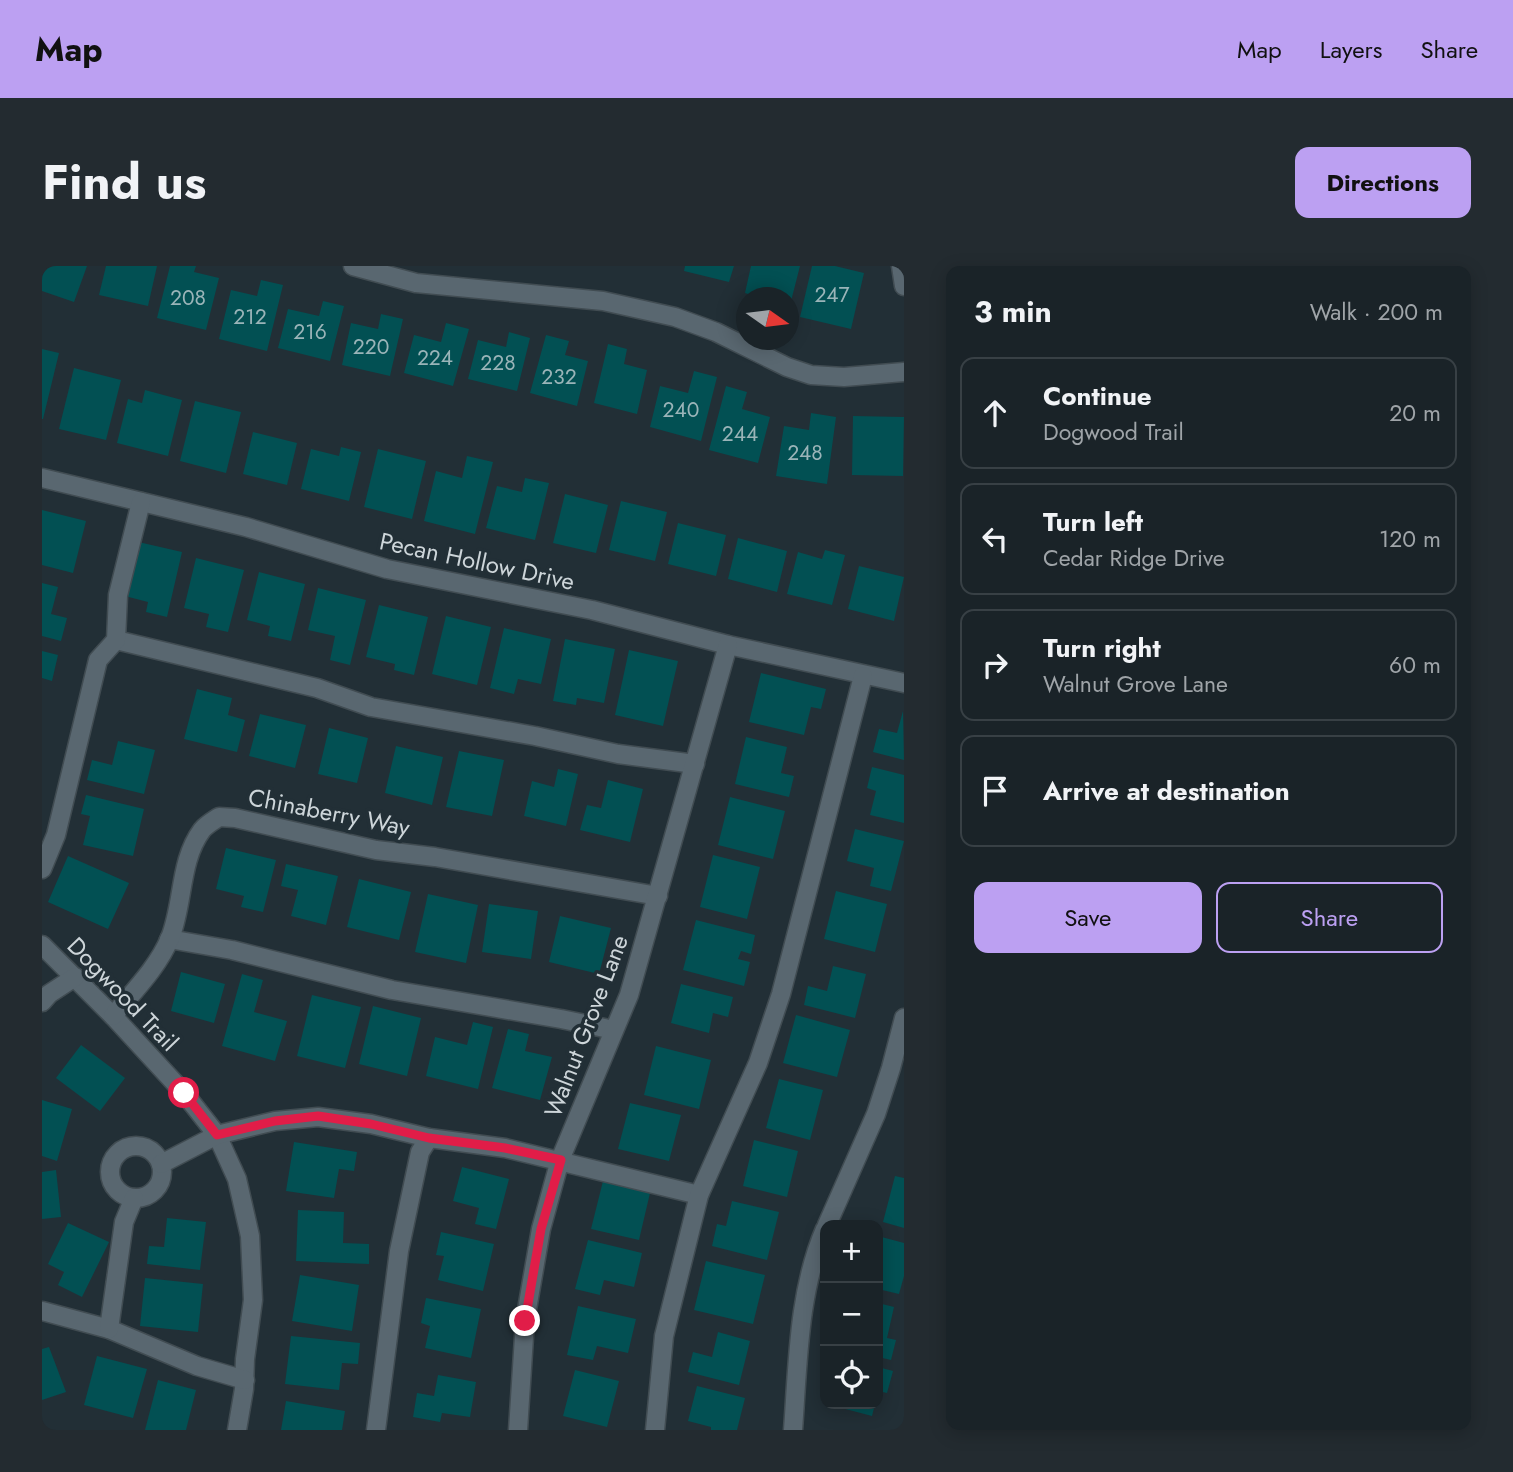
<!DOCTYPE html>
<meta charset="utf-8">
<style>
body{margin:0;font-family:Jost,sans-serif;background:#232b30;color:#f1f3f6}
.controls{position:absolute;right:21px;bottom:21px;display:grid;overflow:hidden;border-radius:14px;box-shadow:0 4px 18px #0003}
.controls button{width:63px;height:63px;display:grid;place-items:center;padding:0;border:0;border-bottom:2px solid #384045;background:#1a2328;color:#f1f3f6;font:35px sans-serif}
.compass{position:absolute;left:694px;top:21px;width:63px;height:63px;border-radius:50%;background:#1a2328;box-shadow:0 4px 18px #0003;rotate:104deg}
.stop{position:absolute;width:21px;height:21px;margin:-16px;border:5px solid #e11d48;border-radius:50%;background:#fff}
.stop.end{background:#e11d48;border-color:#fff;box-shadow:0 2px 7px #0008}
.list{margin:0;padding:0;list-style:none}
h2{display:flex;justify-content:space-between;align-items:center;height:91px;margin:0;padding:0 28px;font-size:30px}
h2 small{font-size:23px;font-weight:400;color:#9fa4a8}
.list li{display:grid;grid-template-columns:46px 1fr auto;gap:21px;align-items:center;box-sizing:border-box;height:112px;margin:0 14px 14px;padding:0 14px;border:2px solid #384045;border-radius:14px}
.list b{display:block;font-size:26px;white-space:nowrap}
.list p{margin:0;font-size:23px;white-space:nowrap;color:#9fa4a8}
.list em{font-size:23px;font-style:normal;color:#9fa4a8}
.actions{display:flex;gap:14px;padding:21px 28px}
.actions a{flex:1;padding:16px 0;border:2px solid #bca0f2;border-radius:14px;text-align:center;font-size:24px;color:#bca0f2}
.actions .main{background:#bca0f2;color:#111}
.icon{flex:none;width:38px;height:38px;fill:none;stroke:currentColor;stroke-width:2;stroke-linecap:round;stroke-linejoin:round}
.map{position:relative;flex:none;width:862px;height:1164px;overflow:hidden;border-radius:14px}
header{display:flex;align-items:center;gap:42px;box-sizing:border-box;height:98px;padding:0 35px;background:#bca0f2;color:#111}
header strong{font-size:33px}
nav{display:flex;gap:38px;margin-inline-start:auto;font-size:24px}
.intro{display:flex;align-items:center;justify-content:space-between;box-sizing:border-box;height:168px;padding:0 42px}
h1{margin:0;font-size:49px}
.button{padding:18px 32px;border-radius:14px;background:#bca0f2;color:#111;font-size:24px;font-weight:700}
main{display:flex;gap:42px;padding:0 42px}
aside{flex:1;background:#1a2328;border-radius:14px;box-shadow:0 4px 18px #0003}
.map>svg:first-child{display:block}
</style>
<header>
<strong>Map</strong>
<nav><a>Map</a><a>Layers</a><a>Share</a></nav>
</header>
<div class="intro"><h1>Find us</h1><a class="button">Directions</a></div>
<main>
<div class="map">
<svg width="862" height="1164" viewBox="0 0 862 1164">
<rect width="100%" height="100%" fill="#222f36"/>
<g fill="#025053">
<polygon points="0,0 45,0 32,36 0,25"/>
<polygon points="64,0 115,0 106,40 57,29"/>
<polygon points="128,0 154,0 152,6 177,12 164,64 115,52"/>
<polygon points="643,0 692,0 687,16 642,5"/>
<polygon points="709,0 758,0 747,43 746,32 719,32 703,27"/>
<polygon points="770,0 793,0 822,7 809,63 758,51"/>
<polygon points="219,14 241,19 225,85 177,73 189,24 215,30"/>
<polygon points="281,35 302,40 288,95 236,82 246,43 277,50"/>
<polygon points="339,48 361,53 348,110 300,99 309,57 336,63"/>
<polygon points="404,57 427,63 411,120 362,107 372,69 399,76"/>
<polygon points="467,66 488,72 475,125 426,113 436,74 464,81"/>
<polygon points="504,69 527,75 523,89 546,95 535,140 488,127"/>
<polygon points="566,78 585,83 582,98 605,104 595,148 552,137"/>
<polygon points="0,83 17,87 1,153 0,153"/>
<polygon points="32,102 79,114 64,174 17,163"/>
<polygon points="652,105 675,111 659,175 608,161 618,120 646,127"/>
<polygon points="684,120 705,126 700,143 728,151 716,197 667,184"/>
<polygon points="103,124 140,134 126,190 75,177 86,133 100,137"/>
<polygon points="153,135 199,146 184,207 138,195"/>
<polygon points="769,147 794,151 785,218 734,210 742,160 767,164"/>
<polygon points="811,150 862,151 861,210 810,209"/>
<polygon points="211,166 255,177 245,219 201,208"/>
<polygon points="299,181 319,186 307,235 259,223 269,183 297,190"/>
<polygon points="336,183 384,195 370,253 322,241"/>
<polygon points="425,190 451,196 433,268 382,255 394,205 420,212"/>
<polygon points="483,212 507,217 493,274 444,262 455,220 480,226"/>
<polygon points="523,228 566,239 554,287 511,277"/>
<polygon points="579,235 625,246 613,295 567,284"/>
<polygon points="0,244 44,255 31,307 0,299"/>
<polygon points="636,257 684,269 674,310 626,298"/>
<polygon points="696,272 745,285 735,326 686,313"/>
<polygon points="92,275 140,286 125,351 104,346 106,336 79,329"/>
<polygon points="783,284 803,289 790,339 745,328 756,286 780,293"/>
<polygon points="154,292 202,304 186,366 164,361 167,348 142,342"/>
<polygon points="817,300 862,311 852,355 806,343"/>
<polygon points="217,306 263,318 249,375 226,370 228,360 205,354"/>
<polygon points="0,317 16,321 9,348 25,352 19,375 0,370"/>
<polygon points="276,322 324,334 308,399 288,394 293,370 266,364"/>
<polygon points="337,339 386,351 372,409 352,404 353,398 324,391"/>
<polygon points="404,350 449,361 435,419 390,408"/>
<polygon points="462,362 509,373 499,418 476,413 472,428 448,422"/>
<polygon points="523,373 573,383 562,437 535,432 534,439 511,435"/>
<polygon points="587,384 636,395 621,460 573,449"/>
<polygon points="0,385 16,389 10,415 0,412"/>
<polygon points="719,407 784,423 779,443 769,441 762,469 707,456"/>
<polygon points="155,423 190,432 186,449 203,454 195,486 142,473"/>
<polygon points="861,445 862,494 831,486 837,463 855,467"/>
<polygon points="218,448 264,459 253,502 207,490"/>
<polygon points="287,462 326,472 315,517 276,508"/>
<polygon points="704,471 745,481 739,507 752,510 747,531 693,518"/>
<polygon points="76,475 113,484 102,528 45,514 50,494 70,499"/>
<polygon points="354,480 401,491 390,539 343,527"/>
<polygon points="417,485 462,494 450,550 404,541"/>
<polygon points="830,501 862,509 862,557 828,549 834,525 825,522"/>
<polygon points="516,503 536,508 524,560 482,550 490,515 512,521"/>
<polygon points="566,514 601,523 588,576 538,564 545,539 559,542"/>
<polygon points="44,529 102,543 91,590 41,579 48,550 39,548"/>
<polygon points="688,531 743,545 731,593 676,579"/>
<polygon points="813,563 862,575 849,625 828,620 832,602 805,595"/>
<polygon points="184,582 234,594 221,646 199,641 202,630 174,623"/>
<polygon points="671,589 718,601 705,653 658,641"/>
<polygon points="26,590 87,617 66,663 6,636"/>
<polygon points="244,598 296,610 284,659 249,650 256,624 239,620"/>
<polygon points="317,613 369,626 357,674 305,661"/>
<polygon points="794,625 845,638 833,686 782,673"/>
<polygon points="386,628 436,639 424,697 373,686"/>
<polygon points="447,638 496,645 489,693 440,686"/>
<polygon points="518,650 569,662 557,708 507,696"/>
<polygon points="654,654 713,669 709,688 699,685 696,693 708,696 702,720 641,704"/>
<polygon points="791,700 824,708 813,752 762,739 766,720 785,725"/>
<polygon points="139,706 183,718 172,757 129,745"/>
<polygon points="200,708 221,714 212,746 245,755 233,795 180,780"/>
<polygon points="639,718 691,731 686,751 671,747 667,767 629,757"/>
<polygon points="270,729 319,741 303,802 255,790"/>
<polygon points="331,740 379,752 365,810 317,798"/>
<polygon points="754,749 808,764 795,811 741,797"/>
<polygon points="431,756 451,761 436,823 384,810 393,771 425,779"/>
<polygon points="466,763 487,768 483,785 510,791 498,834 450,822"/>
<polygon points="39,779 83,812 58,845 14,812"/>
<polygon points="614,780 669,794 657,843 602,829"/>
<polygon points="737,813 781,824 768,874 724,862"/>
<polygon points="0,834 30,843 15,895 0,890"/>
<polygon points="588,837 639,849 627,895 576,883"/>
<polygon points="712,874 756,885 745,931 701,920"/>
<polygon points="252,876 315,886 312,905 297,903 292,932 244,925"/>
<polygon points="420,901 467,913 454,963 433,958 437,942 411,935"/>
<polygon points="14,904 19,951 0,953 0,906"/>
<polygon points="853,910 862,912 862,962 841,956"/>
<polygon points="561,915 608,927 597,974 549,963"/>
<polygon points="690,935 737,946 725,994 670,980 675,958 684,960"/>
<polygon points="256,944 302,946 301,977 327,978 327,998 254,995"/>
<polygon points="125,952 164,956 158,1004 105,998 107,980 122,981"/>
<polygon points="26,957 67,976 40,1031 16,1019 22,1006 6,998"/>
<polygon points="399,966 452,978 441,1025 396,1014 402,990 394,989"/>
<polygon points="836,970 862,977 862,1010 857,1028 836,1023"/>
<polygon points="546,974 600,987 592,1021 562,1014 558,1029 533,1023"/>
<polygon points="664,995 723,1009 711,1058 652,1044"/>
<polygon points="258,1009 317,1019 310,1065 250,1055"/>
<polygon points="103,1012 161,1018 156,1066 98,1060"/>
<polygon points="384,1032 439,1043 429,1092 383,1082 388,1060 379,1057"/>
<polygon points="836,1037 852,1041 845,1072 854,1074 849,1094 836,1091"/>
<polygon points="536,1040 594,1053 586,1087 555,1080 551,1094 525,1089"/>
<polygon points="676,1066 708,1075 697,1119 646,1106 651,1086 670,1091"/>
<polygon points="249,1070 318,1077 316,1098 300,1097 297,1124 243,1118"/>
<polygon points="7,1081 24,1126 0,1134 0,1083"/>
<polygon points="55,1090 105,1103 91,1152 42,1139"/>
<polygon points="836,1101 851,1105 845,1127 836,1125"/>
<polygon points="533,1104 577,1115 565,1161 521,1150"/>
<polygon points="396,1109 434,1116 428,1151 400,1147 398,1156 371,1151 375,1127 392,1130"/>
<polygon points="116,1114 154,1124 144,1164 103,1164"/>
<polygon points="655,1120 703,1132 695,1164 669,1164 669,1161 646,1155"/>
<polygon points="244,1135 303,1145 300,1164 239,1164"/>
<polygon points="792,1138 833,1138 830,1150 792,1140"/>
</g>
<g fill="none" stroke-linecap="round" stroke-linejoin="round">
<defs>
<g id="minor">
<polyline points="311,0 374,17 561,35 633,51 674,66 745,101 769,109 802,111 862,106"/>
<polyline points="859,0 862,20"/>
<polyline points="0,212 204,261 345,303 550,344 686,379 862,417"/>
<polyline points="74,374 275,422 329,441 493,470 576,488 653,498"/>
<polyline points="0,603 14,569 56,394 74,374 76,329 99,236"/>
<polyline points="127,673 190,684 350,724 519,753 572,764"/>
<polyline points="0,679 71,750 142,827 175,869 195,913 208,970 211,1034 203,1093 202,1123 195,1164"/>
<polyline points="0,736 7,728 33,711"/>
<path d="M71 750C91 726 116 701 128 672 142 637 137 595 160 564 164 559 171 555 177 551L193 552 334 584 393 591 616 630"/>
<circle cx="94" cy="906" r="26"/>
<polyline points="119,898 175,869 233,855 276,851 329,858 387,872 463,882 657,929"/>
<polyline points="785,959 834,848 849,802 862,752"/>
<polyline points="0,1045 67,1063 155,1100 203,1114"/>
<polyline points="67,1063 82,956 92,932"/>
<polyline points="334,1164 357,985 378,886 387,872"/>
<polyline points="476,1164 483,1055 499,963 518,894 587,729 686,379"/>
<polyline points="613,1164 622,1070 657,929 716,797 739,728 821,410"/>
<path d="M751 1164C756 1097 756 1026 783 963"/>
</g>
</defs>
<use href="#minor" stroke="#414c52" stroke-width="21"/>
<use href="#minor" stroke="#596770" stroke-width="18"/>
</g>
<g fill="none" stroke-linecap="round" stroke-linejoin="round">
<polyline stroke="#e11d48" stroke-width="9" points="142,827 175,869 233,855 276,850 329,858 387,872 463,882 519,894 499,963 483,1055"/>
</g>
<g text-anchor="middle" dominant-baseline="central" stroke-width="7" stroke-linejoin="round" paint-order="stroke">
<g font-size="21" fill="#9ab4b8">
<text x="790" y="29">247</text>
<text x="146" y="32">208</text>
<text x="208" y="51">212</text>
<text x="268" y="66">216</text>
<text x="329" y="81">220</text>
<text x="393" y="92">224</text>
<text x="456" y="97">228</text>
<text x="517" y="111">232</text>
<text x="639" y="144">240</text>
<text x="698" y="168">244</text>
<text x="763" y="187">248</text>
</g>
<g font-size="24" fill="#cdd5d9" stroke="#222f36">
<text transform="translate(435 295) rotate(12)">Pecan Hollow Drive</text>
<text transform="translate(287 546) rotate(11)">Chinaberry Way</text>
<text transform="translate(81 728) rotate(46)">Dogwood Trail</text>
<text transform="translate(544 760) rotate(-69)">Walnut Grove Lane</text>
</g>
</g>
</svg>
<div class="controls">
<button>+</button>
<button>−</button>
<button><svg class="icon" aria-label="locate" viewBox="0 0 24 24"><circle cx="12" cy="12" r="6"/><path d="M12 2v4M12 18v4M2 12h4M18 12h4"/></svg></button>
</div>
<svg class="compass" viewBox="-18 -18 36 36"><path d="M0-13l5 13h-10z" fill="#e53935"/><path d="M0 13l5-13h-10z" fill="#9fa4a8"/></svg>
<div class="stop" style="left:142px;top:827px"></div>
<div class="stop end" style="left:483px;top:1055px"></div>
</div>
<aside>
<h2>3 min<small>Walk · 200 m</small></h2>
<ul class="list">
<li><svg class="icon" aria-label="ahead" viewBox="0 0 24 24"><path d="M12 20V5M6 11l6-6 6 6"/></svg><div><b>Continue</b><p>Dogwood Trail</p></div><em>20 m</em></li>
<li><svg class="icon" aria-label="left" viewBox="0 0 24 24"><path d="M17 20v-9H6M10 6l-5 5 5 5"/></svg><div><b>Turn left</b><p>Cedar Ridge Drive</p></div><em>120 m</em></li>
<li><svg class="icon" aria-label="right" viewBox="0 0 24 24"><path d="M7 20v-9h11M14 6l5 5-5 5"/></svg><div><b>Turn right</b><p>Walnut Grove Lane</p></div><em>60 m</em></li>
<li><svg class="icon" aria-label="arrive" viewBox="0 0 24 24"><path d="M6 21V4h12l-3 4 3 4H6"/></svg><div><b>Arrive at destination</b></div></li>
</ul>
<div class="actions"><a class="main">Save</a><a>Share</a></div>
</aside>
</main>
